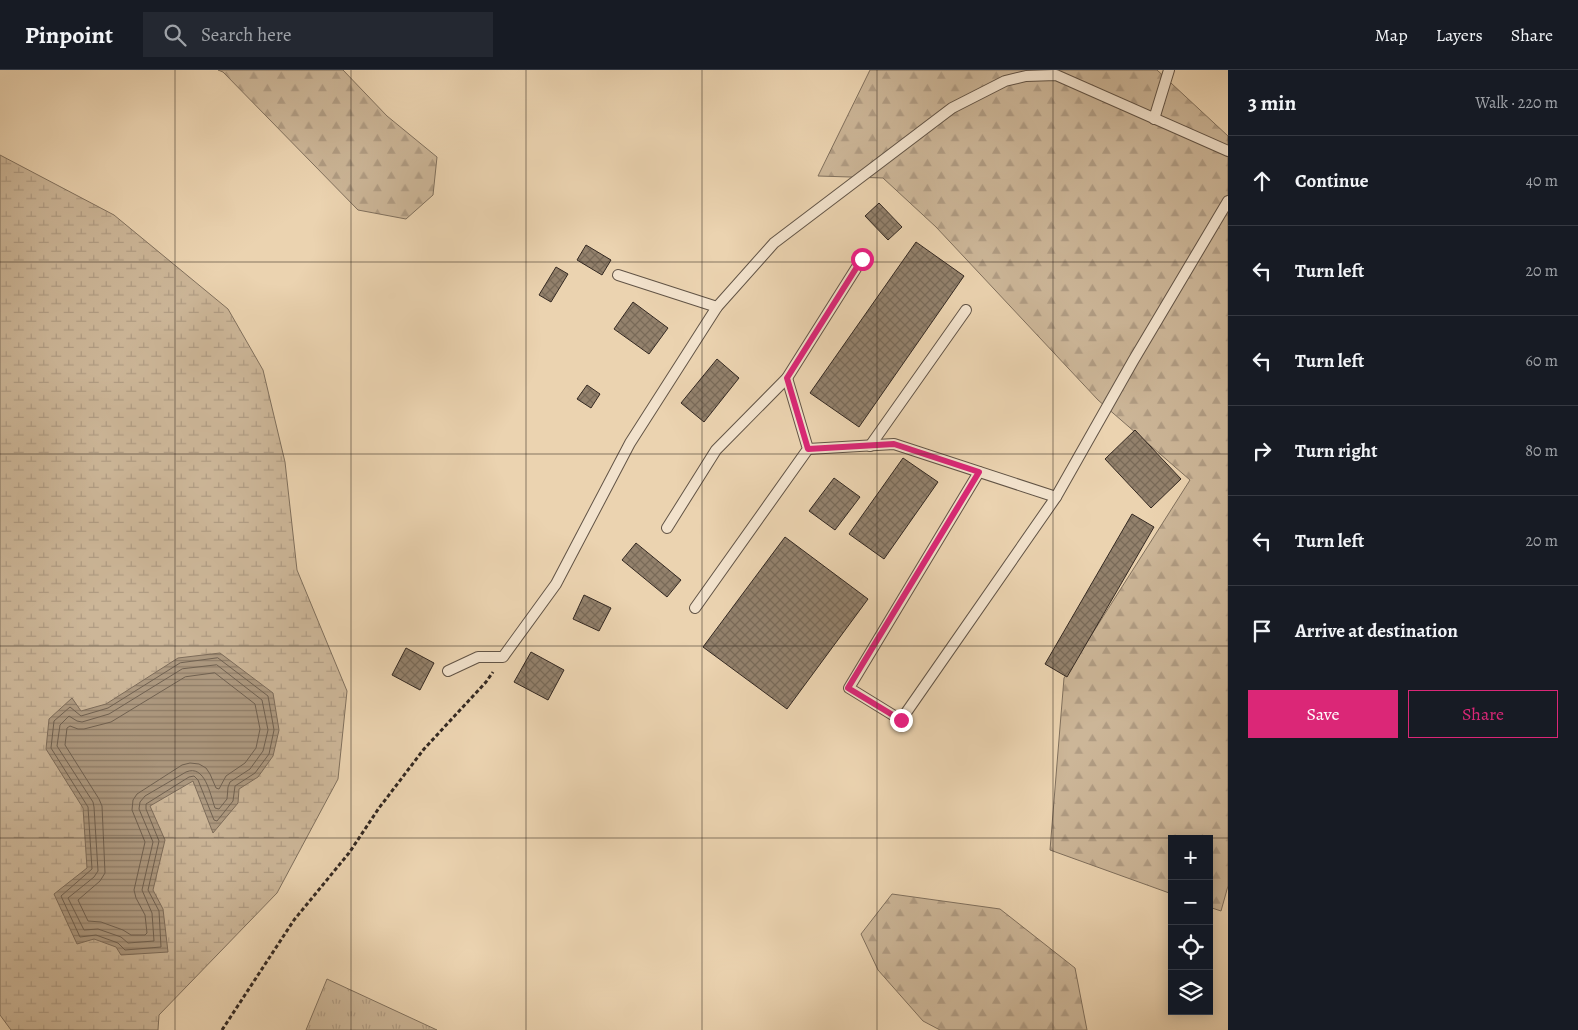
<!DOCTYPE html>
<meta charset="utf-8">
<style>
body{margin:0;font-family:Alegreya,serif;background:#242831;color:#f1f3f6}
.controls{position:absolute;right:15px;bottom:15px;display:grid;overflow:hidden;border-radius:0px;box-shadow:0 2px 12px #0003}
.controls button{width:45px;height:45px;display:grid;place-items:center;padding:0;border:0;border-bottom:1px solid #363941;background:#171b24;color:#f1f3f6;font:25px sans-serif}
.stop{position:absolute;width:15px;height:15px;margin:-11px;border:4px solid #db2777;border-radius:50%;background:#fff}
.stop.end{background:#db2777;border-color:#fff;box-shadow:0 1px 5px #0008}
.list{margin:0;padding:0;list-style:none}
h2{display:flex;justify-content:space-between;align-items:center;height:65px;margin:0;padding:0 20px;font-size:21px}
h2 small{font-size:16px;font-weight:400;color:#9ea1a6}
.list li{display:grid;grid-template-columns:32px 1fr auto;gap:15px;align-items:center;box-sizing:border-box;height:90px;padding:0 20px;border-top:1px solid #363941}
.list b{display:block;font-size:19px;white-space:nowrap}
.list em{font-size:16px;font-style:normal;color:#9ea1a6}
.actions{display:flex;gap:10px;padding:15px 20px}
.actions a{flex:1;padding:11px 0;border:1px solid #db2777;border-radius:0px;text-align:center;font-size:18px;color:#db2777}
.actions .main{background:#db2777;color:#fff}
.icon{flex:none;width:28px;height:28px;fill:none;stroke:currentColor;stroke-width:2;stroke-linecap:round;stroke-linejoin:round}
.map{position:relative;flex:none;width:1228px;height:960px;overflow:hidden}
header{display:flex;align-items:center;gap:30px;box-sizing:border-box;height:70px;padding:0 25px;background:#171b24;border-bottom:1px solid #363941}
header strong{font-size:24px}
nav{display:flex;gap:28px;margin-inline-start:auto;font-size:18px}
.search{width:350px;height:45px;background:#242831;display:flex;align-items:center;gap:12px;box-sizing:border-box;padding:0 18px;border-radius:0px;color:#9ea1a6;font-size:19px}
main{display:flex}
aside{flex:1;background:#171b24}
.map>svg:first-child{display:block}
</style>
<header>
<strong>Pinpoint</strong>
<div class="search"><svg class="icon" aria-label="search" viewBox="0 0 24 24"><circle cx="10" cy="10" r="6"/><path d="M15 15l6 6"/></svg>Search here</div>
<nav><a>Map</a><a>Layers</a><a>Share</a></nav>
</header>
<main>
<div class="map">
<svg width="1228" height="960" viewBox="0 0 1228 960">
<defs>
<pattern id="grass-tufts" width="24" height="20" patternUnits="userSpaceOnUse" patternTransform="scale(1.25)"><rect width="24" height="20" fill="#ccb698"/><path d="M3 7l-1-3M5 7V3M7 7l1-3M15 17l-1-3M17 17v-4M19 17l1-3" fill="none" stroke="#b09c83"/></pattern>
<pattern id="forest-firs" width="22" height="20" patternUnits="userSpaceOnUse" patternTransform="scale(1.25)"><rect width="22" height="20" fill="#ccb698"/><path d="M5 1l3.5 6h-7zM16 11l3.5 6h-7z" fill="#b09c83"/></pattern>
<pattern id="wetland-marsh" width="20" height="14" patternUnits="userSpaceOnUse" patternTransform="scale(1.25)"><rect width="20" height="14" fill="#ccb698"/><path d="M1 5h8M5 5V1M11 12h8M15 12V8" fill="none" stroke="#b09c83"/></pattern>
<pattern id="water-rules" width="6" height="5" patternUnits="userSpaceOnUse" patternTransform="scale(1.25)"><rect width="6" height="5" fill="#ad9980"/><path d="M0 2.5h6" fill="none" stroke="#8e7d68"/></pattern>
<pattern id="building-cross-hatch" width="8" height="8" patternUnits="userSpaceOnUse" patternTransform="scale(1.25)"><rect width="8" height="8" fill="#93816c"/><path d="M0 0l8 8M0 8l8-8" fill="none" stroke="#796a58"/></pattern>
</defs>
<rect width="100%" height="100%" fill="#ebd3b0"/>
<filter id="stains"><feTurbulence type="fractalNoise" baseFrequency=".004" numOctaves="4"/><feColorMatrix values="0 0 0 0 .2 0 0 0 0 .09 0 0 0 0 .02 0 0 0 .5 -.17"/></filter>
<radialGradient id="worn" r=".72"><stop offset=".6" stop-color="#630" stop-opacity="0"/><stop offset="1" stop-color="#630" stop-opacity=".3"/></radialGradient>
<polygon fill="url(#grass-tufts)" stroke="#80705d" points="327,909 437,960 306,960"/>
<g fill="url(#forest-firs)" stroke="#80705d">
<polygon points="218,0 343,0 387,46 437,87 433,125 406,149 358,140 223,2"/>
<polygon points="870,0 1157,0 1228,66 1228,816 1221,841 1209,837 1209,769 1172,769 1172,824 1050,780 1064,608 1190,410 1098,330 936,157 883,108 818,106"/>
<polygon points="892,824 1000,839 1075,898 1087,960 940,960 923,951 878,900 861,864"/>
</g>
<polygon fill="url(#wetland-marsh)" stroke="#80705d" points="0,85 114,145 228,239 263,300 285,392 297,500 347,621 338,709 277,823 159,945 158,960 11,960 0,945"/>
<polygon fill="url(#water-rules)" stroke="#7d6c5a" points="220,583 273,623 279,660 273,686 258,707 239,719 238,733 213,763 193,711 150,736 165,770 153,820 163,839 168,882 121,885 116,877 94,869 77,874 54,824 87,798 83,738 46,679 49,649 72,628 81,641 106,634 178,588"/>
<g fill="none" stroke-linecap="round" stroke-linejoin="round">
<g stroke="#706151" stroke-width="1">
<polygon points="218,588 268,626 274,660 269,684 255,703 235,716 233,731 217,751 214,750 198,710 194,706 189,707 146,734 146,739 159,771 148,820 159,841 161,877 125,880 118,873 96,865 80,867 61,826 92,799 88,737 51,678 54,651 70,637 81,646 108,638 180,593"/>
<path d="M217 595 262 630 268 660 263 681 250 699 230 712 228 717 227 729 219 739 215 738C210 724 205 694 186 702L145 726 140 732 139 739 153 772 142 820 152 843 154 871 128 873 121 867 98 859 84 860 68 828 94 807 98 801 94 737 93 732 57 676 60 655 69 646 77 651 82 652 109 644 182 599Z"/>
<polygon points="215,603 255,634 260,659 256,678 245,693 226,706 219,719 216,718 210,704 206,698 199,694 190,693 182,695 137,724 133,730 132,740 145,772 134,820 136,828 145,845 147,863 145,865 131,865 123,860 101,852 88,851 78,830 100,811 105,803 102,736 99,729 65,675 67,658 70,656 78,659 84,659 111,652 185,607"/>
</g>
</g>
<g fill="url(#building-cross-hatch)" stroke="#342922">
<polygon points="879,133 902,157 888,170 865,146"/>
<polygon points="916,172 964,206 859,357 810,323"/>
<polygon points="586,175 611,190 602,205 577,190"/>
<polygon points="556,197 568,204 551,232 539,225"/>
<polygon points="633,232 668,258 649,284 614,259"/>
<polygon points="717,289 739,308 704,352 681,333"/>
<polygon points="587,315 600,324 591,338 577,329"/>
<polygon points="1135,360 1181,409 1151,438 1105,389"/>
<polygon points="903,388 938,412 884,489 849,464"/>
<polygon points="834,408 860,427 835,460 809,441"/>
<polygon points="1132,444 1154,457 1067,607 1045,594"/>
<polygon points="785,467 868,529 787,639 703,577"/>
<polygon points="636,473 681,510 667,527 622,490"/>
<polygon points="584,525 611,538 599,561 573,549"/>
<polygon points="406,578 434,593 420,620 392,605"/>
<polygon points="531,582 564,600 548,630 514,612"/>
</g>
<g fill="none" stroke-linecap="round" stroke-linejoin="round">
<defs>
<g id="service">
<polyline points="1154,49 1169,0"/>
<polyline points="618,205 717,237"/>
<polyline points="870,376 966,240"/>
<polyline points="808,379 894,374 1056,427"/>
<polyline points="979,402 849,618 901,650 1056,427 1133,291 1228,131"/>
<polyline points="667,458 716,380 787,308 862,189"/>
<polyline points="695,538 808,379 787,308"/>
<polyline points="448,601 478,587 503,587 556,514 630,373 717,237 774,173 952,38 1005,11 1026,6 1056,5 1228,81"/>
</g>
</defs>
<use href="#service" stroke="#625446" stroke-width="12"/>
<polyline stroke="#342922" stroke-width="3" stroke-dasharray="4 2.5" stroke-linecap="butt" points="222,960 294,850 349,783 379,738 424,679 486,612 493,602"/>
<use href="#service" stroke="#f2e2cc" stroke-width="10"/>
</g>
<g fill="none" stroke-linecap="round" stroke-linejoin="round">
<polyline stroke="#db2777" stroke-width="6" points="862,189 787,308 808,379 894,374 979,402 848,618 901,650"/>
</g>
<path fill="none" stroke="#342922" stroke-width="1" stroke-opacity="0.55" d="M175 0V960M351 0V960M526 0V960M702 0V960M877 0V960M1053 0V960M0 192H1228M0 384H1228M0 576H1228M0 768H1228"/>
<rect width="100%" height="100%" filter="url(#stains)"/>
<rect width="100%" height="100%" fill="url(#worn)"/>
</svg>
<div class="controls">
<button>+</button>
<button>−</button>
<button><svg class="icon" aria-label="locate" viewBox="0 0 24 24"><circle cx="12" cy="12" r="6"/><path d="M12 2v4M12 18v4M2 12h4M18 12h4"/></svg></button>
<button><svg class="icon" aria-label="layers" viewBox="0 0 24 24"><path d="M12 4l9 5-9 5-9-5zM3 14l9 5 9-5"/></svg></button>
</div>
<div class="stop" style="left:862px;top:189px"></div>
<div class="stop end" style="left:901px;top:650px"></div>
</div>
<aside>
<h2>3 min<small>Walk · 220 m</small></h2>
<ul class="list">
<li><svg class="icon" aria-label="ahead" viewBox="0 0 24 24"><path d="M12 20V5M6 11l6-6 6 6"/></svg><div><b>Continue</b></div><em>40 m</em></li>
<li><svg class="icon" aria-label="left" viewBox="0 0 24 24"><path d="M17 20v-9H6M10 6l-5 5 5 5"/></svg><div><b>Turn left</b></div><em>20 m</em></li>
<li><svg class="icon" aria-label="left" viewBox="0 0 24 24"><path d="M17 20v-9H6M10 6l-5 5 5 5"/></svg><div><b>Turn left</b></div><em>60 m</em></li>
<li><svg class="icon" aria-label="right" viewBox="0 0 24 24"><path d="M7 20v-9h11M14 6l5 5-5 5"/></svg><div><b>Turn right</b></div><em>80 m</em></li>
<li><svg class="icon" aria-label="left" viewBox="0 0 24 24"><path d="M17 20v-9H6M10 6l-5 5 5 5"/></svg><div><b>Turn left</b></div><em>20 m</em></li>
<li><svg class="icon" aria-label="arrive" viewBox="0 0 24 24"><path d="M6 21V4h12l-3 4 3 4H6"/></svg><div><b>Arrive at destination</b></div></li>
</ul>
<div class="actions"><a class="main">Save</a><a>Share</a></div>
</aside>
</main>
